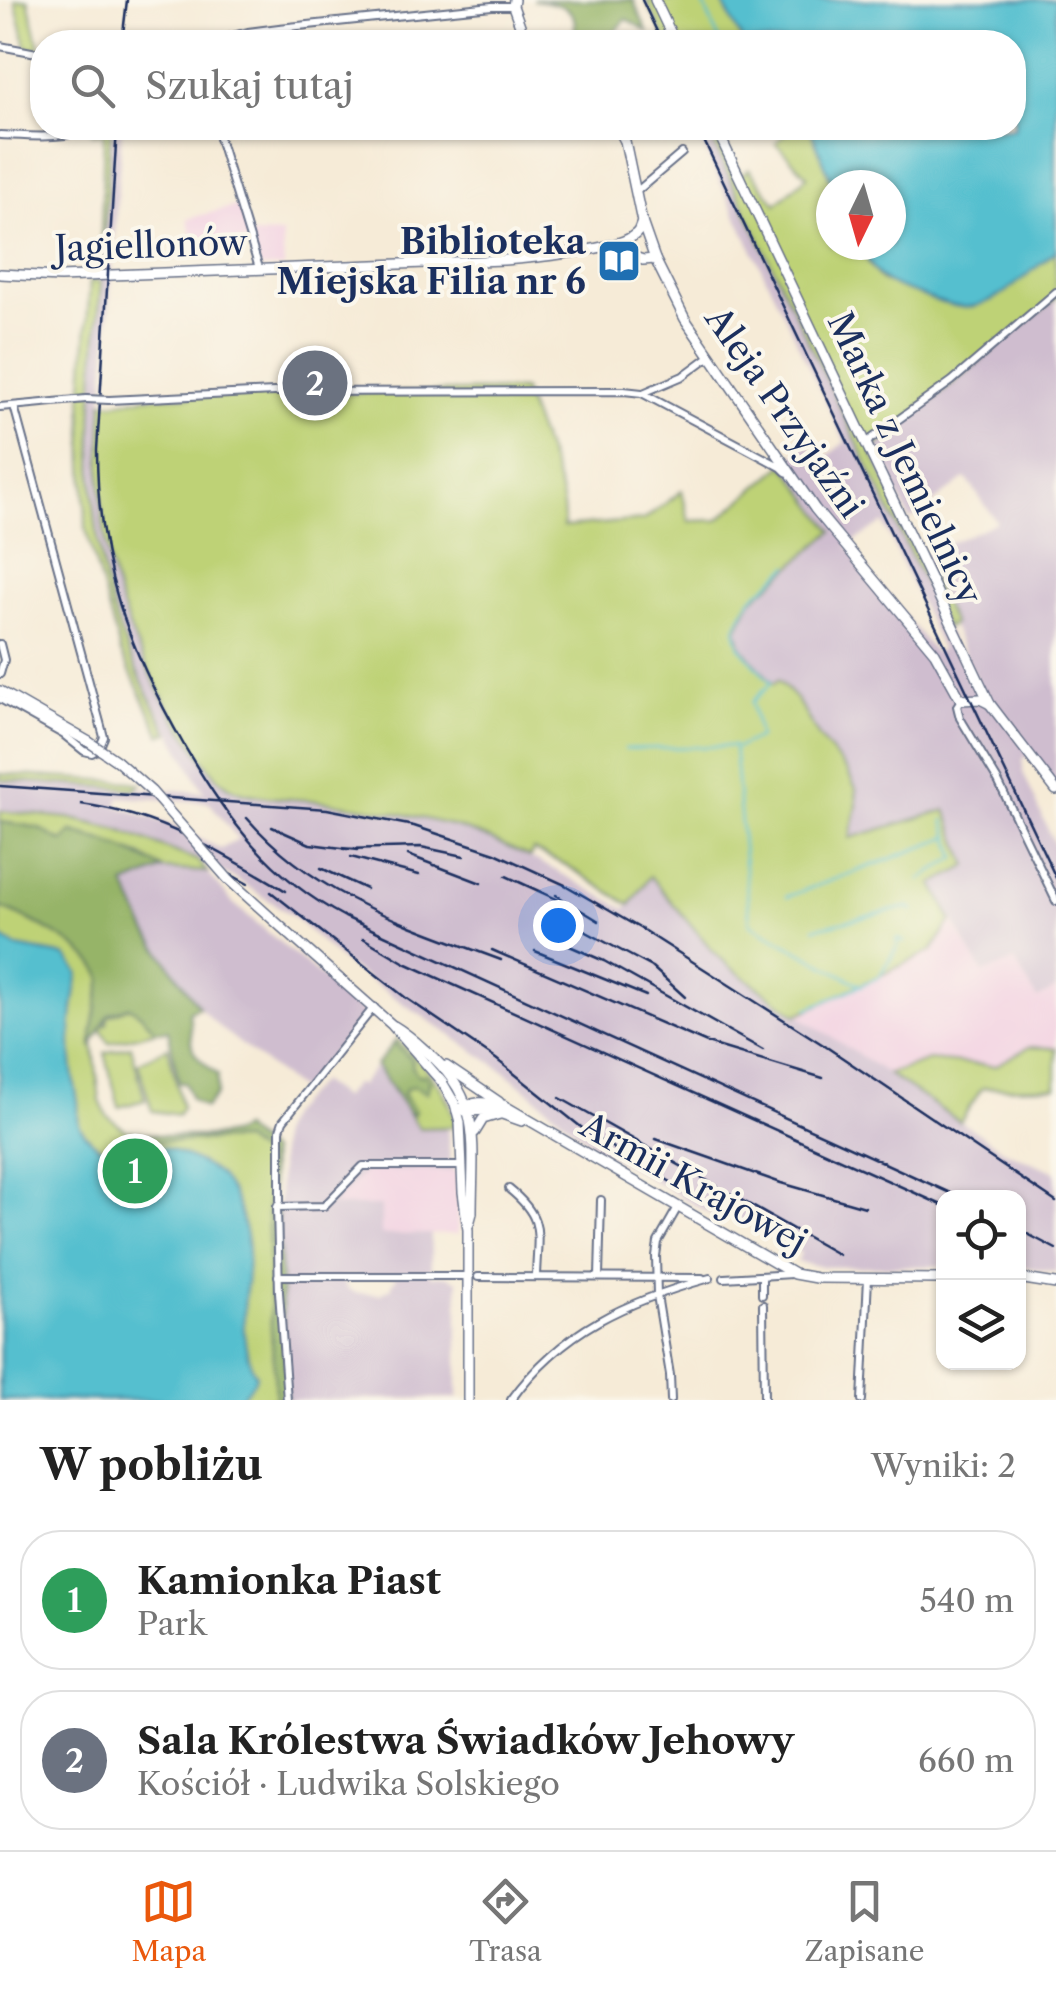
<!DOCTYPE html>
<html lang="pl">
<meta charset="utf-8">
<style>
body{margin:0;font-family:"Libre Caslon Text",serif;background:#f6f6f6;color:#222}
.controls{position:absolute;right:30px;bottom:30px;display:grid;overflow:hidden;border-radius:20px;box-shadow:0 2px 8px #0004}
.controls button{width:90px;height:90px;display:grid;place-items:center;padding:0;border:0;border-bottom:2px solid #e0e0e0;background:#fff;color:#222;font:50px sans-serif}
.compass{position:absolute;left:816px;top:170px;width:90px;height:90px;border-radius:50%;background:#fff;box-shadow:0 2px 8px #0004;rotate:185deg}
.you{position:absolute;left:558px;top:925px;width:35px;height:35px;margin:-25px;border:8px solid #fff;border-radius:50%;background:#1a73e8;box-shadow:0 0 0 15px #1a73e833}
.badge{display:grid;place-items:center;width:65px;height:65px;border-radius:50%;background:#ea580c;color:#fff;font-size:32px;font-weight:700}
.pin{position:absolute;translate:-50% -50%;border:5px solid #fff;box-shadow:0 2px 10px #0006}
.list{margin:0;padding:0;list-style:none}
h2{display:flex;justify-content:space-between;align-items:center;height:130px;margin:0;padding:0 40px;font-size:42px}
h2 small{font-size:32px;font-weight:400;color:#767676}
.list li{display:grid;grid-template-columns:65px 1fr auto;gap:30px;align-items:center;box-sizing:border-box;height:140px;margin:0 20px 20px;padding:0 20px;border:2px solid #e0e0e0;border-radius:40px}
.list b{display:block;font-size:38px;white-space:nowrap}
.list p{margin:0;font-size:32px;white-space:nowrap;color:#767676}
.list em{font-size:32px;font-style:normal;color:#767676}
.icon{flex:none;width:55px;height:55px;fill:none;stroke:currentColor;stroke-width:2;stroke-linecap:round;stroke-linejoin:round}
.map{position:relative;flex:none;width:1056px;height:1400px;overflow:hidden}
.search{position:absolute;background:#fff;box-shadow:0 2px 8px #0004;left:30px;right:30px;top:30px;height:110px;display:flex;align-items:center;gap:25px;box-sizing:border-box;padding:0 35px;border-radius:40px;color:#767676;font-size:38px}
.sheet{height:450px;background:#fff}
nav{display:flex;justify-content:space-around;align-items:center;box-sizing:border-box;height:140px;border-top:2px solid #e0e0e0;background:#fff;font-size:28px;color:#767676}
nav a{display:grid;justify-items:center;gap:5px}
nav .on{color:#ea580c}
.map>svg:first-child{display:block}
</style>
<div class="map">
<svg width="1056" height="1400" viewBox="0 0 1056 1400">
<rect width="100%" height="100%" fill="#fbf7ec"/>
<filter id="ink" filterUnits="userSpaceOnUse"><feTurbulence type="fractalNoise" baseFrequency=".01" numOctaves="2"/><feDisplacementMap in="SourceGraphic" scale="20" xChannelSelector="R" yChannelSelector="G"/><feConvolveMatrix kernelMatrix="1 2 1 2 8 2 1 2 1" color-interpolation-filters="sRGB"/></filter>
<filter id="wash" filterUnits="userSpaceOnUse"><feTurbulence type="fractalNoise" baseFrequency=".0048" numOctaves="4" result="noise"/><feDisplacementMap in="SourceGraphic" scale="40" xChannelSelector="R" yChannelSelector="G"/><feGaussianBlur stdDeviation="2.25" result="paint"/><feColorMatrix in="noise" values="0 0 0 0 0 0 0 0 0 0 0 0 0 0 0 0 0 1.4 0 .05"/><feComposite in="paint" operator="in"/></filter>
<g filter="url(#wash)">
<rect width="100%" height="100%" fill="#f6ebd7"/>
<g fill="#f2cfe1">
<polygon points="240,205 248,235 282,234 284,267 259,268 250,241 218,241 205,244 197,244 194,241 187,219"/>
<polygon points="952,920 983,973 1015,961 1037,999 1056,989 1056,1048 1029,1047 995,1066 929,1060 888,1074 797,1015 932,951"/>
<polygon points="365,1171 456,1171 458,1234 381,1235 330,1206"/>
</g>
<g fill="#cfbdcf" fill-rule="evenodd">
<path d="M111 128H122L101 431 103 519 118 592 135 644 171 712 209 766 231 789 269 796 355 806 416 818 473 833 538 861 626 909 650 876 713 951 729 966 804 1019 1007 1152 1056 1172V1272L1019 1266 1018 1198H944L943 1266 824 1267 797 1262 801 1253 728 1213 723 1222 596 1147 504 1071 345 964 293 916 236 879 197 860 119 830 53 816 0 811V780L204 792 133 664 108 592 94 515 91 470 92 417ZM120 797 209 802 238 839 221 849 169 824 117 806Z"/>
<path d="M694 128H706L978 696 985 701 921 556 997 522 966 478 910 520 890 479 895 475 890 469 884 468 876 448 1056 298V788L1026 755 1023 760V772L1056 848V989L1037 999 1015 961 983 973 933 884 968 866 946 811 850 838 857 806 856 789 852 780 819 737 797 700 778 681 774 684 741 647 737 629 751 601 833 531 784 464 808 444 820 462 845 442ZM883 523 939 644 941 649 935 653 847 546Z"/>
<polygon points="163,869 207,872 233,903 365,1014 301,1091 220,1028 199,1007 147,932 125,884"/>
<path d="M376 1065 419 1127H447L450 1159 454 1171H365L332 1206H381V1235L431 1234V1276H446L458 1281V1398L287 1400 279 1292V1134L289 1114 320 1081 342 1098 355 1083 360 1086ZM342 1277H398L393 1282 391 1289 386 1290 381 1294 356 1293 347 1289Z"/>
</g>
<g fill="#bed276" stroke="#6c806a" stroke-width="2.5">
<polygon points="15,0 28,0 40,50 26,47"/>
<polygon points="646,0 721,0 743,42 667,42"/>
<polygon points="92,128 111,128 102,269 100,269 104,132 93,133 90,129"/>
<polygon points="706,128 716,128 741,176 749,169 776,204 807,176 776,143 788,130 787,128 810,128 833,185 831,185 831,245 861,245 869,264 882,281 956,306 1004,293 1056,251 1056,298 871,451 953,624 946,628"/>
<path d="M90 281H101C93 398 80 509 117 622 130 661 149 697 169 733L161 735 120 651 86 529 82 399Z"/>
<path d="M523 390C533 426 570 493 563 527L644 520 682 491 689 521 718 520 784 464 833 531 751 601 737 629 741 646 773 684 778 680 797 700 819 737 847 771 856 789 857 806 850 838 946 810 968 866 933 884 952 920 932 951 797 1015 729 966 713 951 650 876 630 905 566 865 533 850 530 857C511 849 493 840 474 833 429 817 380 810 333 803 305 798 260 800 235 790 217 783 201 756 190 740 141 670 106 587 101 501 99 468 101 435 103 402L114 403 146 397Z"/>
<polygon points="0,774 133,782 141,784 136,789 0,780"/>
<polygon points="0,811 69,818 119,830 197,860 207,872 163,869 142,856 73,832 63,841 55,840 34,827 0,822"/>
<path d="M0 907C29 918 92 949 103 978L92 1033 100 1101 107 1116 127 1131 166 1136H229L242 1129 270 1152 272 1204 277 1207 287 1400H0Z"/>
<polygon points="129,1007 141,1015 156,1031 109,1043 100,1027 107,1024 108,1016"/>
<path d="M397 1039C422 1065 451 1089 456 1127L419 1128 376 1066Z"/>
<polygon points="131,1046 145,1100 119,1107 105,1053"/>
<polygon points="168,1047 182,1108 177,1115 152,1111 138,1063"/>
<polygon points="1029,1047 1056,1048 1056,1087 982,1088 960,1122 888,1074 929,1060 995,1066"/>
</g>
<g fill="#96b467" stroke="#587262" stroke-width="2.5">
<path d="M533 0H633L647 31 626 19 607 42H571C585 9 561 3 533 0Z"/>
<path d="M0 822C12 824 26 825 38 828 49 832 52 838 63 841L72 832C104 840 135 852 163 869L125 885 147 932 199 1007 189 1011C194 1052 183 1046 218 1075L217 1094 205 1108 191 1099 185 1083H179L168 1030 156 1031 141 1015 129 1007 109 1014 92 1044V1033L102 978C93 950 28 917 0 907Z"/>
<polygon points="394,1043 412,1060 413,1068 418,1075 425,1075 430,1080 427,1093 414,1086 406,1089 403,1094 415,1111 413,1115 411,1115 376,1065"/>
<path d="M242 1129 270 1152 272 1204 277 1207 287 1400H276L271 1329 266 1159 243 1141 237 1140 150 1142 141 1141 140 1135C149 1133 156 1136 165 1136 187 1138 224 1140 242 1129Z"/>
</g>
<g fill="#54bfcf" stroke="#387796" stroke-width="2.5">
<path d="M721 0H1056V251C1031 270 996 309 963 307 947 306 931 299 917 294 882 283 876 279 861 245H891V185H833L810 128H1014V42H743Z"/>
<path d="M0 936 17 947 66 956 79 973C69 1021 68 1053 78 1102 79 1109 77 1118 79 1124 81 1131 93 1143 100 1147 108 1152 127 1157 137 1155 145 1153 149 1146 158 1147 171 1147 210 1167 220 1176 224 1181 230 1190 233 1195 241 1212 248 1237 248 1255 247 1295 235 1338 256 1375L254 1382 239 1400H0Z"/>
</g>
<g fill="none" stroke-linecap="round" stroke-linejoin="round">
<g stroke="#54bfcf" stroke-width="2.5">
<polyline points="702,0 720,42"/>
<polyline points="737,748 759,737 752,702 771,683 740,647 735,629 750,600 789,566"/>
<polyline points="625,749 734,746 750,924 862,986"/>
<polyline points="920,880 956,857 944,820"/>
<polyline points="786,897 950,837"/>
<polyline points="815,928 909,907 913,910"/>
<polyline points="808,1009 879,977 898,946 897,939 904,942"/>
</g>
</g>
</g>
<g filter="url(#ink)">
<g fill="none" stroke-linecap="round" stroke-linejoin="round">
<defs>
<g id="street">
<polyline points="209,42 248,32 279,28 492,6 513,6"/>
<polyline points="0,46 42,54"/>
<polyline points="132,128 145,128"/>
<polyline points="216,128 259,268"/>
<polyline points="291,128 354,128"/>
<path d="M0 135C28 136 66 140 92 128"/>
<polyline points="636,192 682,153"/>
<polyline points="643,393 683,376 710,356"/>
<polyline points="109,400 274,392 624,391 642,393 781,467 786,472"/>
<polyline points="0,407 86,399"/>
<polyline points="867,442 952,381 1056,292"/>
<polyline points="0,644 4,660 0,674"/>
<polyline points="0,699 64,735 84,751 92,753 99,749 104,737 14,406"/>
<polyline points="961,700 957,706 960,718 998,781 1056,901"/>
<path d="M509 1189C546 1219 537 1233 536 1277"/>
<polyline points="278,1207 324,1206 363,1166 461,1166"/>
<polyline points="278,1276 468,1276"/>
<polyline points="478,1277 702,1278"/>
<polyline points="599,1277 601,1200"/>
<polyline points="762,1277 762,1295"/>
<polyline points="724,1278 792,1274"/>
<polyline points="763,1305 764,1400"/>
<polyline points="287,1400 279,1292 277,1207 280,1201 280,1130 283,1121 374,1007"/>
<path d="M511 1400C562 1329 628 1301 710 1278"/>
<polyline points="671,1400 670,1375 657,1295 656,1256 658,1242 678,1207"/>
<polyline points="862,1400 868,1278"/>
</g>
<g id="secondary">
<polyline points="514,0 513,6 526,42"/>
<polyline points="655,0 675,42"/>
<polyline points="618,128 625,141 642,222 655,259 685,319 815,509 935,653 961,700 980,699 990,704"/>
<polyline points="716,128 990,704 1056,790"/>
<polyline points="605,247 643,260 655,259"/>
<path d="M0 274 60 277 504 260C530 258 615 250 633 236 640 231 639 229 642 222"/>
<polyline points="0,691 89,742"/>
<polyline points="289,934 392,1025 442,1082 455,1104 460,1122 463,1192 468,1230 468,1400"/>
<path d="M394 1026C406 1033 415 1041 425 1050 484 1100 472 1143 472 1213L469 1224"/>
<polyline points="446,1066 499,1102"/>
<path d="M457 1111C473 1100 485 1102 503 1105L794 1274 816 1278 944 1279"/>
<polyline points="465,1111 491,1110 522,1121"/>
<polyline points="475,1132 483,1119 500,1114"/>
<polyline points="1018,1278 1056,1284"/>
</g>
</defs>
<use href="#street" stroke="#687188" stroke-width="10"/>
<use href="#secondary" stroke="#687188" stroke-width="12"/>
<use href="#street" stroke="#fff" stroke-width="6"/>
<use href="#secondary" stroke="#fff" stroke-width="9"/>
<g stroke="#1b2f5e" stroke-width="2.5">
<polyline points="642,0 662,42"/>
<polyline points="122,42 127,0"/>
<path d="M117 128 97 450C97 566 128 648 185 747 227 819 269 877 345 917L961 1198"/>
<polyline points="698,128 1056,878"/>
<polyline points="0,786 327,809 414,826 495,853 565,885 643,930 825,1046 1056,1202"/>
<path d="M81 804C158 814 221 852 286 891"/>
<path d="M247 818C317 898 405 924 501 960"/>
<polyline points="272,827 310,844 358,850"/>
<polyline points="344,849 421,847 464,856"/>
<polyline points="408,855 481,883"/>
<polyline points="351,857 419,875"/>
<polyline points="203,859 248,884"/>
<polyline points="321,868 366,889"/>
<polyline points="506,876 567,904"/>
<polyline points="271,892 406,998 496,1059 591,1135 710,1205"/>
<polyline points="556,895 599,921"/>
<polyline points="551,913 652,967 685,997"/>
<polyline points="542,934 604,961 763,1050"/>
<polyline points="363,938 405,963 944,1206"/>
<polyline points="492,950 707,1043 823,1078"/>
<polyline points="535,951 646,996"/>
<polyline points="560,1098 839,1255"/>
<polyline points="656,1139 781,1183 865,1207"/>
<polyline points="1018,1229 1056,1249"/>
</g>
<defs>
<polyline id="street-bridge" points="86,399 109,400"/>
<polyline id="secondary-bridge" points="89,742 117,761 151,791 228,879 289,934"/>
</defs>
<use href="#street-bridge" stroke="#687188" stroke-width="10" stroke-linecap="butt"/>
<use href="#secondary-bridge" stroke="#687188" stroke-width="12" stroke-linecap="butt"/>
<use href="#street-bridge" stroke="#fff" stroke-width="6"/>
<use href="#secondary-bridge" stroke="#fff" stroke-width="9"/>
</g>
</g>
<defs>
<symbol id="library-square" viewBox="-11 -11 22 22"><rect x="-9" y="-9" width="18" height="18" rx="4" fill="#1f6fb2" stroke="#fbf7ec"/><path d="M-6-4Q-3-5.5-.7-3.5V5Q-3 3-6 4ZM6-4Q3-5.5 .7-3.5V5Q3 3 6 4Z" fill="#fff"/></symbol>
</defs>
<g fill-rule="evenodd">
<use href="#library-square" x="594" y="236" width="50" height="50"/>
</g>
<g text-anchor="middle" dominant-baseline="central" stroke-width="8" stroke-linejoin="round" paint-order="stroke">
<g font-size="35" font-weight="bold" fill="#1b2f5e" stroke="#fbf7ec" text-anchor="end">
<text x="586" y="241">Biblioteka<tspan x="586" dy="40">Miejska Filia nr 6</tspan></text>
</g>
<g font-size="35" fill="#1b2f5e" stroke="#fbf7ec">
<text transform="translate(151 245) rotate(-2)">Jagiellonów</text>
<text transform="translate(785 412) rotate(55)">Aleja Przyjaźni</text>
<text transform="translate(905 458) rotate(65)">Marka z Jemielnicy</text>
<text transform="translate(694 1183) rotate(29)">Armii Krajowej</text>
</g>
</g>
</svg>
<div class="controls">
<button><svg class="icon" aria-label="locate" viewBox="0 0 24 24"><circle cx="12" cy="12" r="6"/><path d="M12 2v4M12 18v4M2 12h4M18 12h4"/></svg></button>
<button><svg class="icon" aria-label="layers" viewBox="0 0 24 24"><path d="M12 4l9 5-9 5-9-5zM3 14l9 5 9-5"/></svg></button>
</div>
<svg class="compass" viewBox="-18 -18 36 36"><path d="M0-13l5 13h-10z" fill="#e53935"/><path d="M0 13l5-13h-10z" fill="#767676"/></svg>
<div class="you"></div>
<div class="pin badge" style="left:135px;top:1171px;background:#2e9e5b">1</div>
<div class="pin badge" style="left:315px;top:383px;background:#6b7280">2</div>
<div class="search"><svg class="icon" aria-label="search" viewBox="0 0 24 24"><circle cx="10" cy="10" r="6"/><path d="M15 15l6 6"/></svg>Szukaj tutaj</div>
</div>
<section class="sheet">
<h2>W pobliżu<small>Wyniki: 2</small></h2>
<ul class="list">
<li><span class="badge" style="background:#2e9e5b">1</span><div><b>Kamionka Piast</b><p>Park</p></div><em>540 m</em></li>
<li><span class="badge" style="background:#6b7280">2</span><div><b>Sala Królestwa Świadków Jehowy</b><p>Kościół · Ludwika Solskiego</p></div><em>660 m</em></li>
</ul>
</section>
<nav>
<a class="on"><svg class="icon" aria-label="map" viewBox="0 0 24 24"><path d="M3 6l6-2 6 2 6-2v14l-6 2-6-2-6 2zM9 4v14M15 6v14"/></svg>Mapa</a>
<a><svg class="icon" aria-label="directions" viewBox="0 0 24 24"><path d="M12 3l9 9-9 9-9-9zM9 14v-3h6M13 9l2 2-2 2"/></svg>Trasa</a>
<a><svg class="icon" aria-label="saved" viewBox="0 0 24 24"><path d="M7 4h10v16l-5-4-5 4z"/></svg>Zapisane</a>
</nav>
